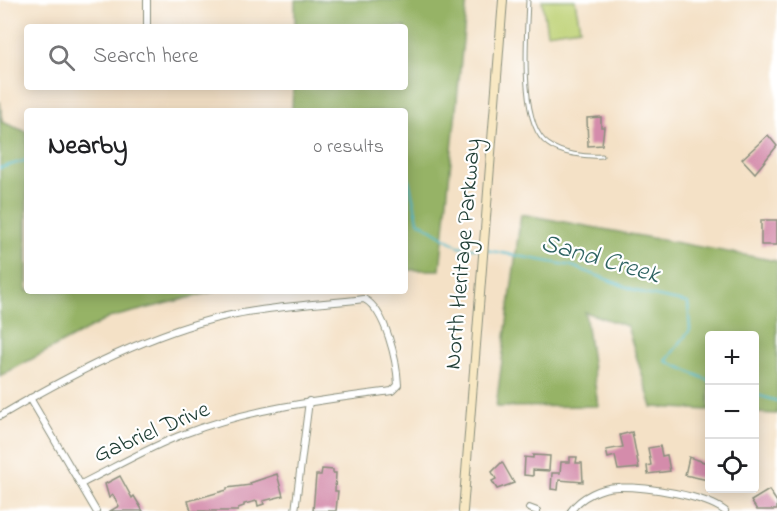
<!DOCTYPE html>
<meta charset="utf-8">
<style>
body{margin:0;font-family:"Indie Flower",sans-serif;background:#f2f2f2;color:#202124}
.controls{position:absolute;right:18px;bottom:18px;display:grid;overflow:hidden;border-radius:6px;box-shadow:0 3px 15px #0003}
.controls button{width:54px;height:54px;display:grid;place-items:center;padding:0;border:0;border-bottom:2px solid #e0e0e0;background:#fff;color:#202124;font:30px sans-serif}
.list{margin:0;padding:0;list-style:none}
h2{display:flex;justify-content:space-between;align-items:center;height:78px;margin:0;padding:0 24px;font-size:26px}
h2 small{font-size:20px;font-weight:400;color:#757577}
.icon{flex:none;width:33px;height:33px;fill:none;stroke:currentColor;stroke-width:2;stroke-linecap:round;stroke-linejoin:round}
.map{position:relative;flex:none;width:777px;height:511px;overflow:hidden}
.search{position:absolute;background:#fff;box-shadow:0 3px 15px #0003;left:24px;top:24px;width:384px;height:66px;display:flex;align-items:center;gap:15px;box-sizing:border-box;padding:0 21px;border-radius:6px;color:#757577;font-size:22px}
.panel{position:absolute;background:#fff;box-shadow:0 3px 15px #0003;left:24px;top:108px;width:384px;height:186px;border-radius:6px}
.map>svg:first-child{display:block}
</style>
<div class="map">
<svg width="777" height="511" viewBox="0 0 777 511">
<rect width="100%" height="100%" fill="#fff"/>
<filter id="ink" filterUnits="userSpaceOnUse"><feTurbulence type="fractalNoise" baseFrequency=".0167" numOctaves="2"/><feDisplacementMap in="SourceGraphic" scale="12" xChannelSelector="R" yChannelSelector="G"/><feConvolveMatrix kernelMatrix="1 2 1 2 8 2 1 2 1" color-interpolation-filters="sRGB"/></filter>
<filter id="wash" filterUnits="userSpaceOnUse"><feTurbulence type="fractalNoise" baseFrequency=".008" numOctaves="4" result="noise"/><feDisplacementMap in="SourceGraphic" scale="24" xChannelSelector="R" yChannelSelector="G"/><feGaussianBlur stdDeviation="1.35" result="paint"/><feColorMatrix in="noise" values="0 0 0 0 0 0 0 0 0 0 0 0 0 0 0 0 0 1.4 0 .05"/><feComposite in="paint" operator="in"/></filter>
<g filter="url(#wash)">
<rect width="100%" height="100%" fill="#f4e1c6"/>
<polygon fill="#bed174" stroke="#6e8754" stroke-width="1.5" points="542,0 575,0 580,28 547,33"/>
<g fill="#96b366" stroke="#5a784d" stroke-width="1.5">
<polygon points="295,0 467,0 440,270 405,270 405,111 292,111 293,87 405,87 405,27 295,27"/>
<polygon points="0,101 2,122 27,132 27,291 216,291 109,318 0,376"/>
<polygon points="521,214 777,261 777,414 755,413 754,336 710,336 709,410 652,407 627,326 585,312 598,406 496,407"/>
</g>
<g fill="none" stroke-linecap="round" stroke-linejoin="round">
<g stroke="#51bbce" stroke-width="2">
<polyline points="405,162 418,221 458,246 480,249"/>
<polyline points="0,168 27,160"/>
<polyline points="486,250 572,266 645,294 688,303 690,330 666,361 710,381"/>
<polyline points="754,394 777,401"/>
</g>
</g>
<g id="blocks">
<g fill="#d48cab">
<polygon points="601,117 601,127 604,127 602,145 588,146 587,118"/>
<polygon points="768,135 777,146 755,173 742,159"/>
<rect x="761" y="220" width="16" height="25"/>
<polygon points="632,432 639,468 618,470 615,456 608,458 606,450 623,447 620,435"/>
<polygon points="660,446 662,456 667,455 670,471 648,474 647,466 651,465 648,448"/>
<polygon points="533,455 550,456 549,471 533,470 533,476 524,475 525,457 533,458"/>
<polygon points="570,457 577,457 576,463 582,463 583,482 559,480 558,490 551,489 552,473 560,473 561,462 570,462"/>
<polygon points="689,457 710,464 708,480 685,475"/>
<polygon points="502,462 514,483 497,489 492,481 496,479 492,472"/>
<polygon points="322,469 333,470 333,473 336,473 335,491 338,491 336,511 313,511 316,475 321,475"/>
<polygon points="277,474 283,496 263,501 264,504 258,506 257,501 244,504 244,506 238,508 238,511 191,511 188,501 227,490 227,488 251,485 250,483"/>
<polygon points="120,476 132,498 134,496 143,511 110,511 119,506 113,495 109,498 105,484"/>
<polygon points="769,490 777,502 777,510 757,510 751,501"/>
</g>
</g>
</g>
<g filter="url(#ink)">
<use href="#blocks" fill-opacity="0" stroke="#8a8f7d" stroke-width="1.5"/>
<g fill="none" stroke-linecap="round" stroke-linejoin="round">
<defs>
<path id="service" d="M528 0C527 33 518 124 548 144 561 154 586 157 602 156"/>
<g id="minor">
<polyline points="147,0 147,27"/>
<polyline points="30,398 96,511"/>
<path d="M0 416C69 375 156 329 236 314 278 306 321 304 364 299 386 310 397 362 398 385L392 391C322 400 251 408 184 434 149 447 115 467 81 484"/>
<polyline points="529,508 537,511"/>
<polyline points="295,511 309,401"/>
<path d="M571 511C580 497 603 486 620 487 647 487 704 495 725 511"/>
</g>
<polyline id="secondary" points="463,511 503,0"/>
</defs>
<use href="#service" stroke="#8a8f7d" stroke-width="5"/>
<use href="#minor" stroke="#8a8f7d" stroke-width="8"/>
<use href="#secondary" stroke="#8a8f7d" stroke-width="10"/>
<use href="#service" stroke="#fff" stroke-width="3"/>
<use href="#minor" stroke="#fff" stroke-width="6"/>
<use href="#secondary" stroke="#f8e8c3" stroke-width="8"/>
</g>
</g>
<g text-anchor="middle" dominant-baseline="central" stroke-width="4.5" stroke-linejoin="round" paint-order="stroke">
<g font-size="24" fill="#1f3d34" stroke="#fff">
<text transform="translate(464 254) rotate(-85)">North Heritage Parkway</text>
<text transform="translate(152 433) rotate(-23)">Gabriel Drive</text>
</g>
<g font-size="26" font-style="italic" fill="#2e6362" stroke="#fff">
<text transform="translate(600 260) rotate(16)">Sand Creek</text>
</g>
</g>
</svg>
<div class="controls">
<button>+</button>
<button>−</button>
<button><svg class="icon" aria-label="locate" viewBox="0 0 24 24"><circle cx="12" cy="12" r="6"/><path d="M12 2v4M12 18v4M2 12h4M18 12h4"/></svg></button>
</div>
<div class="search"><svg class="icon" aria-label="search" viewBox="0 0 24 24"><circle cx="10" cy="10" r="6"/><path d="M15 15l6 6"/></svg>Search here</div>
<section class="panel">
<h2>Nearby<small>0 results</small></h2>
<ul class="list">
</ul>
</section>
</div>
